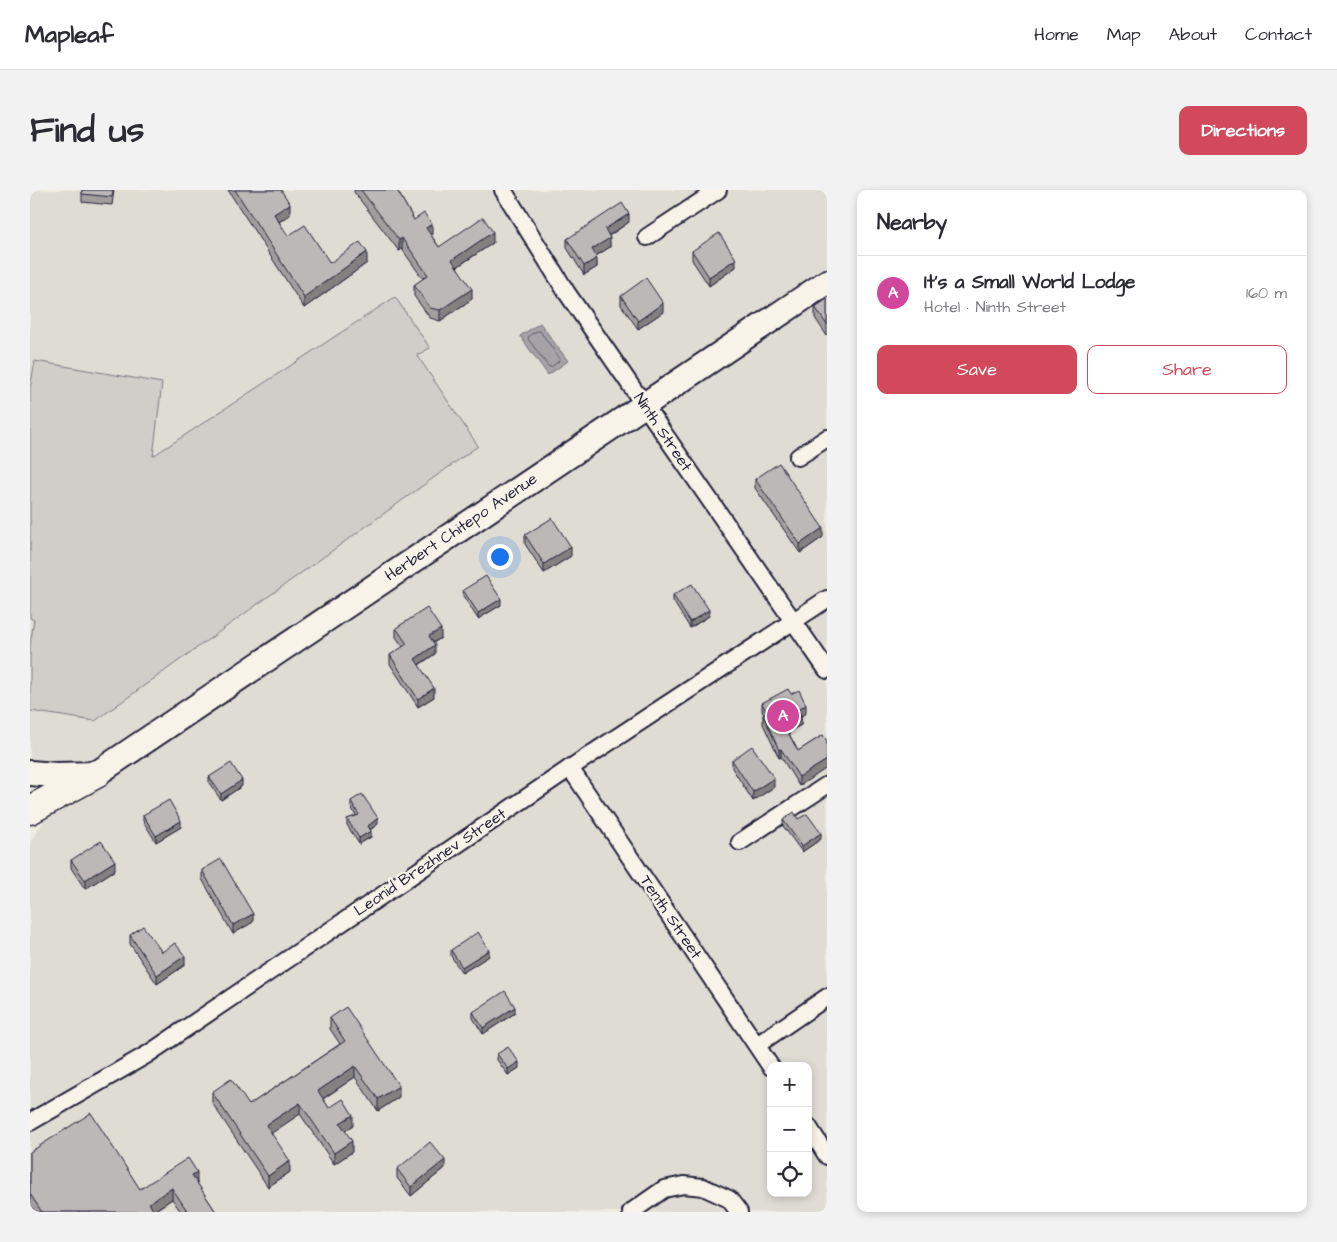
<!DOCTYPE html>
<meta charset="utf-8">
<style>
body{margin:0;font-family:"Architects Daughter",sans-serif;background:#f2f2f3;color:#2b2b33}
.controls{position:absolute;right:15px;bottom:15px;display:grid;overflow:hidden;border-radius:10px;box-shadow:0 2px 8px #0003}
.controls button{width:45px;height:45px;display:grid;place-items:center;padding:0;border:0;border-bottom:1px solid #e1e1e2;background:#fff;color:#2b2b33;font:25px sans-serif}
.you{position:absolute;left:469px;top:366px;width:18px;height:18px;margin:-12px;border:4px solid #fff;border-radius:50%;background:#1a73e8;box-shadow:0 0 0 8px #1a73e833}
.badge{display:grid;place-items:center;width:32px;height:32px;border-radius:50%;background:#d1495b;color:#fff;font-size:16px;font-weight:700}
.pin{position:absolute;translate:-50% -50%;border:2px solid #fff;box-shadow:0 1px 5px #0006}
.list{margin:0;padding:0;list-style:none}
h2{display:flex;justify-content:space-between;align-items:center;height:65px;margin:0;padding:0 20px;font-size:21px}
h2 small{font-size:16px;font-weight:400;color:#7c7c81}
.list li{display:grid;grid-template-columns:32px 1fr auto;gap:15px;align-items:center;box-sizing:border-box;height:75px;padding:0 20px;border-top:1px solid #e1e1e2}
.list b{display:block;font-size:19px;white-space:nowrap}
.list p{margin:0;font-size:16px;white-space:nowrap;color:#7c7c81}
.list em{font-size:16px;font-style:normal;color:#7c7c81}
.actions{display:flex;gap:10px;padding:15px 20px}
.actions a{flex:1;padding:11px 0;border:1px solid #d1495b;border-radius:10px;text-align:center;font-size:18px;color:#d1495b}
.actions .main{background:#d1495b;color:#fff}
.icon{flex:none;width:28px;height:28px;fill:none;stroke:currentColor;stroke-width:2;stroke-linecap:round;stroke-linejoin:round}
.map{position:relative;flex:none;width:797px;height:1022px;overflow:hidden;border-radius:10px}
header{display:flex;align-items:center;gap:30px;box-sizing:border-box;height:70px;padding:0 25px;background:#fff;border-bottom:1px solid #e1e1e2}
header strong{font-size:24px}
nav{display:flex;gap:28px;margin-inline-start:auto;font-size:18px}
.intro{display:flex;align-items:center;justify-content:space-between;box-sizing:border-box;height:120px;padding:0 30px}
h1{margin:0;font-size:35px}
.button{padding:12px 22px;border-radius:10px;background:#d1495b;color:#fff;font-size:18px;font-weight:700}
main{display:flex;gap:30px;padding:0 30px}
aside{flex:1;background:#fff;border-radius:10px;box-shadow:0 2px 8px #0003}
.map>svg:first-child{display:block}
</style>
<header>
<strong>Mapleaf</strong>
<nav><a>Home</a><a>Map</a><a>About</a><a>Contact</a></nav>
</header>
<div class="intro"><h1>Find us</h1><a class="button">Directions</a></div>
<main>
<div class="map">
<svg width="797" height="1022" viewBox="0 0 797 1022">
<rect width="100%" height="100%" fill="#eeebe1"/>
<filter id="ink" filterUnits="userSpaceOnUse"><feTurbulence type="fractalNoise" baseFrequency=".02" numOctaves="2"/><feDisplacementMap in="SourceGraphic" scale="10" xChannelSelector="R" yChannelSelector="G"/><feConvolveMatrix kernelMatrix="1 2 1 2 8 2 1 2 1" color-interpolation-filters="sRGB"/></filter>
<g filter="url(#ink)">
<path fill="#dfdcd4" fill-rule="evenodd" d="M0 0H797V1022H0V652L30 606 0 596ZM741 876H778V1003H741Z"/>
<polygon fill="#d1cdc9" stroke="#7a7882" points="365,107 400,158 387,165 448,256 65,531 0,521 0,455 4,430 0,428 0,198 5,171 132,193 123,266"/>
<polygon fill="#a6a3a6" stroke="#716f7b" points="510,133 538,171 518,185 490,146"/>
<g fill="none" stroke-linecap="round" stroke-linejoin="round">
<polygon stroke="#575666" stroke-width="1" points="507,141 510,141 530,169 529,171 521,177 518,176 498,149 499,146"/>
<defs>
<g id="street">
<polyline points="473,0 537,103 797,480"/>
<polyline points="617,47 688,0"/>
<polyline points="768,267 797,248"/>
<polyline points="540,578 741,877"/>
<polyline points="710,652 797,595"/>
<polyline points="727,855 797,807"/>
<polyline points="0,932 118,864 540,578 797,409"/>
<polyline points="778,936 797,966"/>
<polyline points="601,1022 634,999 654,995 673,997 699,1009 709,1022"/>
</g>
<polyline id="secondary" points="0,583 26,585 66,584 797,92"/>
<polyline id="highway" points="0,620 66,584"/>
</defs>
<use href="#street" stroke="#22223b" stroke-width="20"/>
<use href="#secondary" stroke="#22223b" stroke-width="28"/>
<use href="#highway" stroke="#22223b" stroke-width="31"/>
<use href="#street" stroke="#f7f3e8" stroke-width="16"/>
<use href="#secondary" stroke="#f7f3e8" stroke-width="24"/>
<use href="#highway" stroke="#f7f3e8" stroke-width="28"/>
</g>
<g fill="#a19e9d" stroke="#22223b">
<polygon points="52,0 84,0 82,15 52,12"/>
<polygon points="198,0 251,0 260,25 249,32 258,46 300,73 337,73 274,118"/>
<polygon points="324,0 367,0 384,30 402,45 401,45 409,57 463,53 427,77 442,109 410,131 400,128 384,106 384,95 393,89 372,59 369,61 324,2"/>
<polygon points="599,32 579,46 580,57 566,66 567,77 554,85 537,58 537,49"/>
<polygon points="662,61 706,77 679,96 662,70"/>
<polygon points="591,106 633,122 608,139 591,115"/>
<polygon points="797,109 797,146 785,128 785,117"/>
<polygon points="725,289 793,347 770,363 725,298"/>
<polygon points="495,345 541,366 514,383 495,354"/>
<polygon points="433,400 471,415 448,429 433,406"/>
<polygon points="643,405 679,426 660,438 643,411"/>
<polygon points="366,438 411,448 403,453 405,464 389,475 404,507 388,517 360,474 360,465 373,457 366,447"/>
<polygon points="761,504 776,523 771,526 771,535 758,542 768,561 793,545 769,596 751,567 749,568 733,534 733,525 734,525 732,521 732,513"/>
<polygon points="702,570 744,597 723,611 702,578"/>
<polygon points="179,587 212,596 191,610 179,593"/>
<polygon points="321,611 348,634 340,640 341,647 329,654 317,635 317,629 326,626 321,617"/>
<polygon points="113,625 151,637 126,652 113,631"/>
<polygon points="768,629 791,649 772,662 753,636 753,630"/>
<polygon points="41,670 85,680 55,699 41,678"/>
<polygon points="172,680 223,732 203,744 172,689"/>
<polygon points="100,745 132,762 155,775 127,794 100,754"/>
<polygon points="421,760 459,766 432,783 421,766"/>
<polygon points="443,822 485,823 453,844 443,828"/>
<polygon points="300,828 369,907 348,921 325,887 293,909 299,918 323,936 315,941 322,962 304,974 270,924 241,943 260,982 238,997 182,913 182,902 219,915 310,854 300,839"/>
<polygon points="467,864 489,878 478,885 467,870"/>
<polygon points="0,962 110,999 167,993 186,1022 151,1022 142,1009 124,1021 124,1022 5,1022 0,1015"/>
<polygon points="415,978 381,1006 367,988 367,979"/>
</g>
<g fill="#838180" stroke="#22223b">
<polygon points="260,14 260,25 244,35 244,24"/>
<polygon points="599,24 599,32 575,48 575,39"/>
<polygon points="402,34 402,45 396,49 396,38"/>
<polygon points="463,42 463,53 422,80 422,70"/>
<polygon points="372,48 372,59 369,61 369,50"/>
<polygon points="580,48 580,57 562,68 562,59"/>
<polygon points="337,62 337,73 274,118 274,107"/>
<polygon points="567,68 567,77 554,85 554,76"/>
<polygon points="706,69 706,77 679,96 679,87"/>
<polygon points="442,99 442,109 410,131 410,120"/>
<polygon points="633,113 633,122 608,139 608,131"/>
<polygon points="793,338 793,347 770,363 770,354"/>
<polygon points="541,357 541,366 514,383 514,374"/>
<polygon points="471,409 471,415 448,429 448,423"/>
<polygon points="679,420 679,426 660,438 660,432"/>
<polygon points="411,439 411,448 399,455 399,446"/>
<polygon points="405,455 405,464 385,477 385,469"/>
<polygon points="404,498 404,507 388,517 388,509"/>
<polygon points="776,515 776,523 768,528 768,519"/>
<polygon points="771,526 771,535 754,543 754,535"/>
<polygon points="751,559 751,567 749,568 749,560"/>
<polygon points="797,570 797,578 769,596 769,587"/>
<polygon points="744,588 744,597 723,611 723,602"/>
<polygon points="212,590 212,596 191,610 191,604"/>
<polygon points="348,628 348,634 338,641 338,636"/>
<polygon points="151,631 151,637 126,652 126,646"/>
<polygon points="341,641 341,647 329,654 329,648"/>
<polygon points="791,643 791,649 772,662 772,656"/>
<polygon points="85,671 85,680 55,699 55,690"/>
<polygon points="223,724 223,732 203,744 203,735"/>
<polygon points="459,760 459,766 432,783 432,777"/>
<polygon points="155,766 155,775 127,794 127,785"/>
<polygon points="485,817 485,823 453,844 453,838"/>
<polygon points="489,872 489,878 478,885 478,879"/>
<polygon points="325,876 325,887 288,912 288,901"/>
<polygon points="369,896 369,907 348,921 348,909"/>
<polygon points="270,913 270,924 236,947 236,935"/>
<polygon points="323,925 323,936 310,944 310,933"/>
<polygon points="322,951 322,962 304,974 304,963"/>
<polygon points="415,970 415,978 381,1006 381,997"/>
<polygon points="260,971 260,982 238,997 238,986"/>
<polygon points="167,982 167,993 162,996 162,985"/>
<polygon points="142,998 142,1009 122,1022 119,1013"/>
</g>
<g fill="#bbb8b7" stroke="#22223b">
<polygon points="52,0 83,0 82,7 52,4"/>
<polygon points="205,0 251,0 260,14 244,24 258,46 275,35 300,73 330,52 337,62 274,107"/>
<polygon points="331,0 367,0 384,30 394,23 402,34 396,38 409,57 453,27 463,42 422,70 442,99 410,120 400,118 384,95 398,85 372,48 369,50"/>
<polygon points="592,13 599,24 575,39 580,48 562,59 567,68 554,76 537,49"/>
<polygon points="689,43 706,69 679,87 662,61"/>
<polygon points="616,88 633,113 608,131 591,106"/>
<polygon points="797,109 797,135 785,117"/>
<polygon points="749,273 793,338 770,354 725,289"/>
<polygon points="522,328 541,357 514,374 495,345"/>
<polygon points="456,386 471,409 448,423 433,400"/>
<polygon points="662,394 679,420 660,432 643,405"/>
<polygon points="397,418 411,439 399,446 405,455 385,469 404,498 388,509 360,465 377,454 366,438"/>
<polygon points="758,499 761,504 769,500 776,515 768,519 771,526 754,535 768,561 793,545 797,551 797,570 769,587 751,559 749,560 733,525 737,523 732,513"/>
<polygon points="722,556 744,588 723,602 702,570"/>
<polygon points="201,573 212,590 191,604 179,587"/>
<polygon points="332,604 348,628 338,636 341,641 329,648 317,629 329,625 321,611"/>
<polygon points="139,610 151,631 126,646 113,625"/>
<polygon points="764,622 768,629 777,624 791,643 772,656 753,630"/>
<polygon points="71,651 85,671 55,690 41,670"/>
<polygon points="191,669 223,724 203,735 172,680"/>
<polygon points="113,736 132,762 145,753 155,766 127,785 100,745"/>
<polygon points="448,742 459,760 432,777 421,760"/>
<polygon points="475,801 485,817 453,838 443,822"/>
<polygon points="316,817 369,896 348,909 325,876 288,901 299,918 313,909 323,925 310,933 322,951 304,963 270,913 236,935 260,971 238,986 182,902 201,889 219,915 315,851 300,828"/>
<polygon points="478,857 489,872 478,879 467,864"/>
<polygon points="61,923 110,999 158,968 167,982 162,985 186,1022 158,1022 142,998 119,1013 124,1022 12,1022 0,1004 0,962"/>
<polygon points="400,952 415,970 381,997 367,979"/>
</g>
</g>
<g text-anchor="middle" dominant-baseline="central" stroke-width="4.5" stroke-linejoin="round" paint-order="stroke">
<g font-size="16" fill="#22223b" stroke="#f7f3e8">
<text transform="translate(633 242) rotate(56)">Ninth Street</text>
<text transform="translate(431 337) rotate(-34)">Herbert Chitepo Avenue</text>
<text transform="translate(400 672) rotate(-34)">Leonid Brezhnev Street</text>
<text transform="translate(641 727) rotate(56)">Tenth Street</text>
</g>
</g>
</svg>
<div class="controls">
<button>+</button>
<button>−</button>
<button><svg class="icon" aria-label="locate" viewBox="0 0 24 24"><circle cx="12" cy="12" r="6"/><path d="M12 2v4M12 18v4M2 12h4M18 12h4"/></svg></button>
</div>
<div class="you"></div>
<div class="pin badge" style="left:753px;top:526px;background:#d1479c">A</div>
</div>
<aside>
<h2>Nearby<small></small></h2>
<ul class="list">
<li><span class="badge" style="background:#d1479c">A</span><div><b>It's a Small World Lodge</b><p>Hotel · Ninth Street</p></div><em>160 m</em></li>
</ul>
<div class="actions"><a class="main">Save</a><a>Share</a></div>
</aside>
</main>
